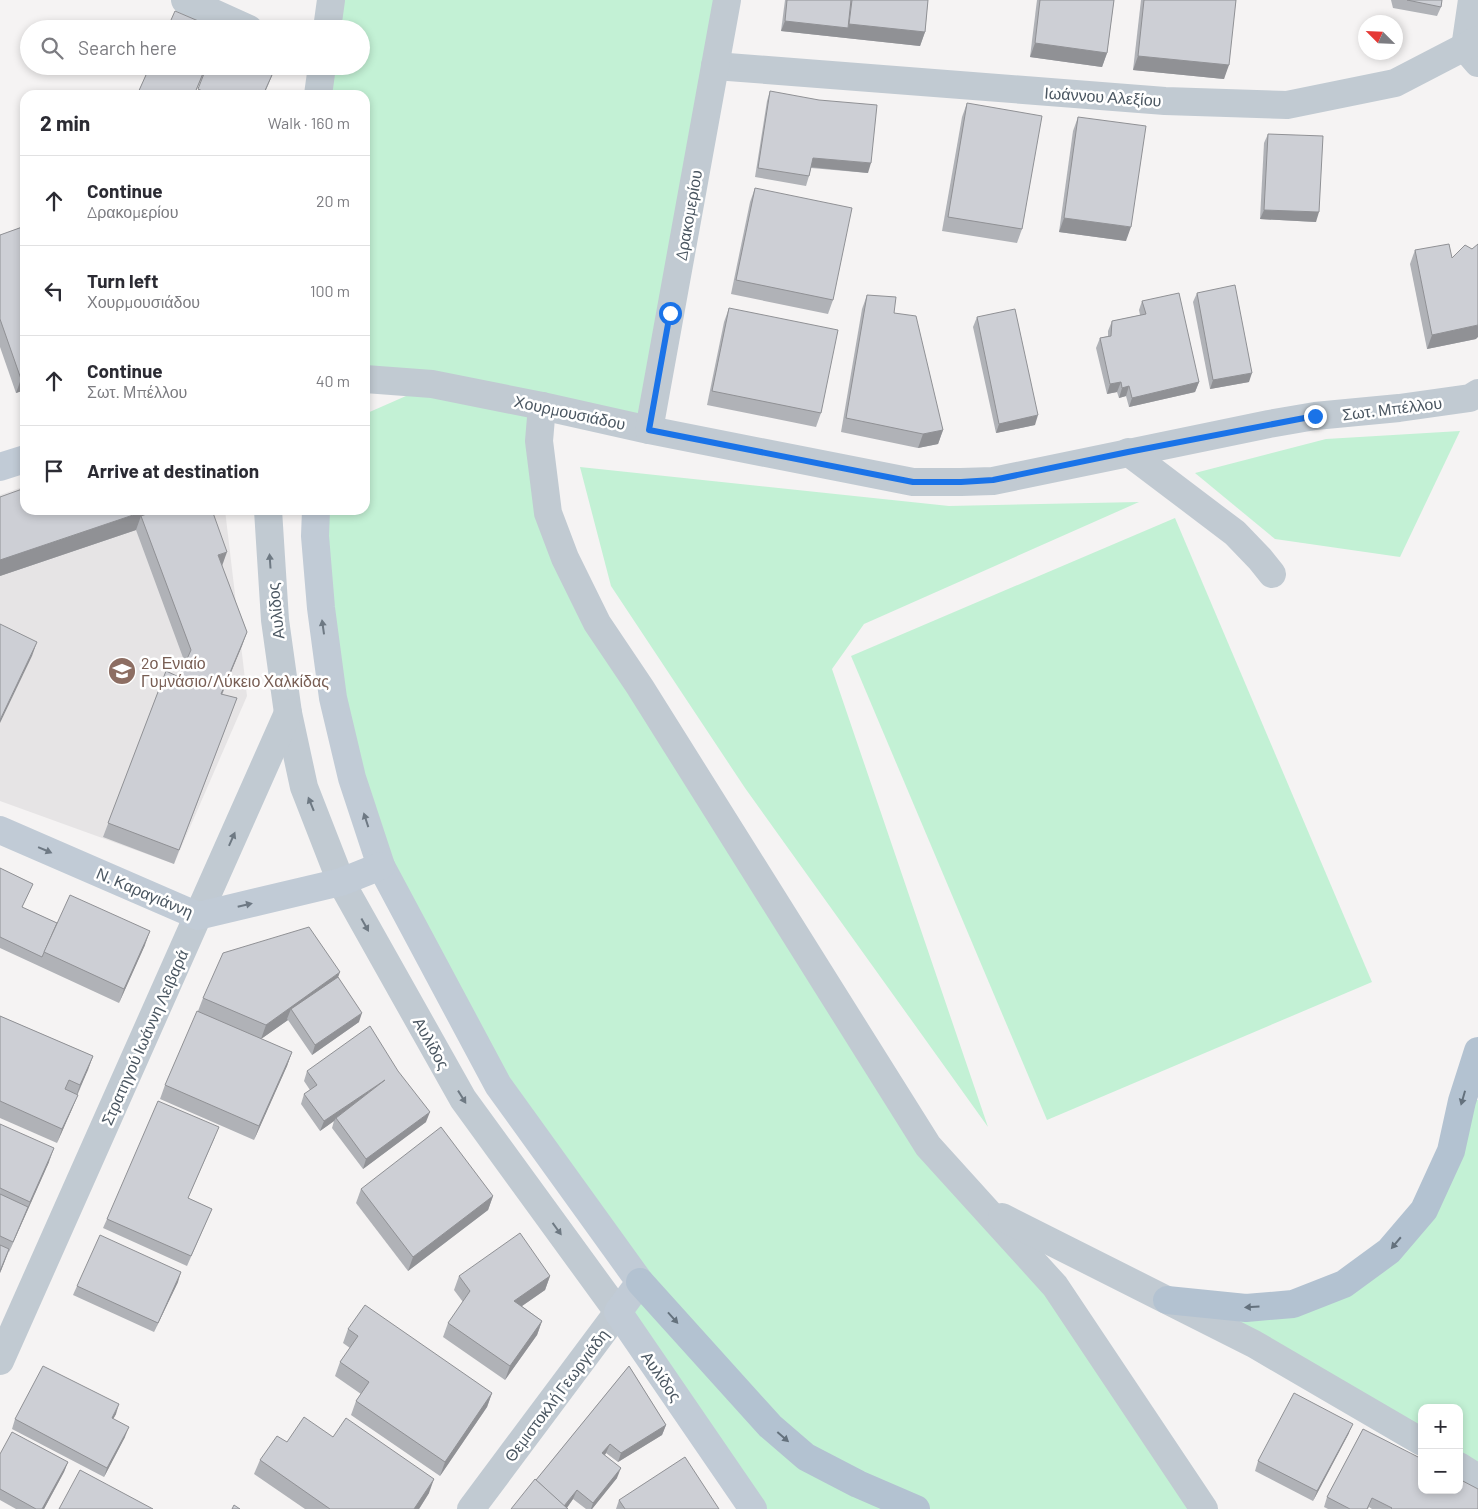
<!DOCTYPE html>
<meta charset="utf-8">
<style>
body{margin:0;font-family:Barlow,sans-serif;background:#f7f7f7;color:#2b2b33}
.controls{position:absolute;right:15px;bottom:15px;display:grid;overflow:hidden;border-radius:10px;box-shadow:0 2px 8px #0003}
.controls button{width:45px;height:45px;display:grid;place-items:center;padding:0;border:0;border-bottom:1px solid #e1e1e2;background:#fff;color:#2b2b33;font:25px sans-serif}
.compass{position:absolute;left:1358px;top:15px;width:45px;height:45px;border-radius:50%;background:#fff;box-shadow:0 2px 8px #0003;rotate:294deg}
.stop{position:absolute;width:15px;height:15px;margin:-11px;border:4px solid #1a73e8;border-radius:50%;background:#fff}
.stop.end{background:#1a73e8;border-color:#fff;box-shadow:0 1px 5px #0008}
.list{margin:0;padding:0;list-style:none}
h2{display:flex;justify-content:space-between;align-items:center;height:65px;margin:0;padding:0 20px;font-size:21px}
h2 small{font-size:16px;font-weight:400;color:#7c7c81}
.list li{display:grid;grid-template-columns:32px 1fr auto;gap:15px;align-items:center;box-sizing:border-box;height:90px;padding:0 20px;border-top:1px solid #e1e1e2}
.list b{display:block;font-size:19px;white-space:nowrap}
.list p{margin:0;font-size:16px;white-space:nowrap;color:#7c7c81}
.list em{font-size:16px;font-style:normal;color:#7c7c81}
.icon{flex:none;width:28px;height:28px;fill:none;stroke:currentColor;stroke-width:2;stroke-linecap:round;stroke-linejoin:round}
.map{position:relative;flex:none;width:1478px;height:1509px;overflow:hidden}
.search{position:absolute;background:#fff;box-shadow:0 2px 8px #0003;left:20px;top:20px;width:350px;height:55px;display:flex;align-items:center;gap:12px;box-sizing:border-box;padding:0 18px;border-radius:28px;color:#7c7c81;font-size:19px}
.panel{position:absolute;background:#fff;box-shadow:0 2px 8px #0003;left:20px;top:90px;width:350px;height:425px;border-radius:15px}
.map>svg:first-child{display:block}
</style>
<div class="map">
<svg width="1478" height="1509" viewBox="0 0 1478 1509">
<rect width="100%" height="100%" fill="#f5f3f3"/>
<polygon fill="#e6e4e5" points="25,486 25,510 225,510 247,696 174,864 0,801 0,495"/>
<g fill="#c3f1d5">
<polygon points="331,0 727,0 649,430 542,406 565,558 928,1146 988,1210 1204,1509 753,1509 618,1312 640,1282 498,1085 352,778 316,510 365,510 365,414 431,385 365,379 365,95 318,95 322,66 361,66 361,29 327,29"/>
<polygon points="1460,431 1400,557 1275,539 1195,473 1326,439"/>
<polygon points="580,467 949,506 1139,502 864,624 832,669 988,1127 745,788 611,586"/>
<polygon points="1175,518 1372,982 1047,1120 851,656"/>
<polygon points="1478,1100 1478,1478 1459,1466 1459,1408 1422,1408 1422,1442 1167,1300 1293,1304 1389,1251 1462,1101"/>
</g>
<g fill="none" stroke-linecap="round" stroke-linejoin="round">
<g stroke="#c1cad2" stroke-width="28">
<polyline points="185,0 249,29"/>
<polyline points="1472,0 1465,48 1478,63"/>
<polyline points="327,29 331,0"/>
<polyline points="715,66 1165,101 1287,105 1395,83 1478,40"/>
<polyline points="318,95 322,66"/>
<polyline points="365,379 432,384 542,406 649,430 913,482 961,482 993,481 1269,424 1315,416 1399,408 1470,398 1478,393"/>
<polyline points="542,406 539,441 548,513 565,558 597,623 640,687 928,1146 1055,1286 1204,1509"/>
<polyline points="649,430 727,0"/>
<polyline points="1128,452 1235,533 1260,559 1272,574"/>
<polyline points="268,510 275,620 288,713 304,787 341,882 463,1099 618,1312 471,1509"/>
<polyline points="1002,1217 1254,1344 1422,1442"/>
<polyline points="0,1361 288,713"/>
<polyline points="1459,1466 1478,1478"/>
</g>
<g stroke="#c1cbd6" stroke-width="28">
<polyline points="0,467 25,459"/>
<polyline points="316,510 315,536 321,608 333,698 352,778 381,866 498,1085 640,1282 618,1312 753,1509"/>
<polyline points="0,830 198,916 341,882 381,866"/>
</g>
<g stroke="#b3c2d1" stroke-width="28">
<polyline points="640,1282 770,1426 806,1457 858,1484 916,1509"/>
<polyline points="1167,1300 1246,1308 1293,1304 1344,1284 1389,1251 1424,1210 1451,1151 1462,1101 1478,1051"/>
</g>
</g>
<g fill="#b0b2b7">
<polygon points="785,0 928,0 925,32 920,46 781,31"/>
<polygon points="1037,0 1114,0 1107,53 1102,67 1030,57"/>
<polygon points="1141,0 1236,0 1224,79 1133,70"/>
<polygon points="1391,0 1442,0 1441,7 1437,16 1393,8"/>
<polygon points="150,66 276,66 264,95 196,95 204,74 194,95 137,95"/>
<polygon points="770,91 868,173 811,168 809,176 806,186 755,177 767,101"/>
<polygon points="967,103 1022,229 1017,243 942,231 962,117"/>
<polygon points="1078,117 1126,241 1059,232 1073,131"/>
<polygon points="1268,134 1316,222 1260,219 1264,143"/>
<polygon points="755,188 833,300 828,314 731,294 750,202"/>
<polygon points="25,226 25,390 16,393 0,347 0,235"/>
<polygon points="1415,250 1452,258 1476,339 1427,349 1410,264"/>
<polygon points="1197,293 1249,382 1210,389 1193,302"/>
<polygon points="867,295 894,313 943,430 938,444 918,448 841,432 862,309"/>
<polygon points="1142,301 1199,382 1195,392 1129,407 1126,396 1119,398 1117,392 1107,394 1096,348 1100,338 1108,336 1108,331 1112,321 1140,315 1139,310"/>
<polygon points="729,308 821,413 816,427 707,405 724,322"/>
<polygon points="977,317 1035,425 996,433 973,327"/>
<polygon points="0,497 212,510 222,566 247,632 222,695 237,698 174,864 103,837 166,671 179,677 185,663 136,530 0,576"/>
<polygon points="0,868 33,884 22,907 57,923 145,945 119,1003 0,948"/>
<polygon points="338,977 359,1022 312,1055 288,1020 261,1039 292,1052 287,1066 254,1140 160,1099 165,1085 198,1011 203,998"/>
<polygon points="0,1016 93,1056 72,1109 57,1143 0,1118"/>
<polygon points="307,1071 426,1122 363,1169 332,1128 334,1121 320,1131 301,1104 304,1094 310,1090 304,1081"/>
<polygon points="0,1124 49,1162 9,1252 9,1251 0,1273"/>
<polygon points="215,1137 188,1198 212,1209 187,1266 103,1228 107,1219"/>
<polygon points="361,1189 493,1196 488,1210 408,1271 356,1203"/>
<polygon points="459,1276 550,1276 545,1290 522,1306 542,1321 537,1335 505,1380 443,1337 448,1323 463,1302 454,1290"/>
<polygon points="178,1282 154,1332 73,1295 77,1286"/>
<polygon points="348,1329 492,1393 487,1407 440,1476 351,1415 356,1401 361,1394 335,1376 340,1362 350,1348 343,1343"/>
<polygon points="629,1366 666,1425 662,1435 618,1462 606,1453 605,1455 617,1478 592,1509 586,1509 573,1499 567,1508 536,1480"/>
<polygon points="116,1414 113,1419 125,1437 104,1477 12,1429 15,1419"/>
<polygon points="1363,1429 1478,1509 1372,1509 1369,1507 1368,1509 1328,1509 1324,1507 1327,1497"/>
<polygon points="1349,1433 1313,1501 1255,1471 1258,1461"/>
<polygon points="333,1437 429,1493 419,1509 305,1509 254,1474 260,1460 287,1442"/>
<polygon points="0,1454 68,1462 64,1472 44,1509 16,1509 0,1500"/>
<polygon points="619,1500 719,1509 616,1509"/>
</g>
<g fill="#909195">
<polygon points="785,21 848,28 849,24 925,32 920,46 781,31"/>
<polygon points="1035,43 1107,53 1102,67 1030,57"/>
<polygon points="1138,56 1229,65 1224,79 1133,70"/>
<polygon points="813,158 871,163 868,173 810,167"/>
<polygon points="1264,210 1319,212 1316,222 1260,219"/>
<polygon points="1064,218 1131,227 1126,241 1059,232"/>
<polygon points="1478,325 1478,337 1476,339 1427,349 1432,335"/>
<polygon points="1252,373 1249,382 1210,389 1213,380"/>
<polygon points="25,378 25,390 16,393 21,379"/>
<polygon points="1121,382 1117,392 1107,394 1110,384"/>
<polygon points="1199,382 1195,392 1129,407 1132,398"/>
<polygon points="1129,386 1126,396 1119,398 1122,388"/>
<polygon points="1038,415 1035,425 996,433 999,424"/>
<polygon points="943,430 938,444 918,448 923,434"/>
<polygon points="148,510 190,510 141,516 136,530 0,576 0,560"/>
<polygon points="227,552 222,566 218,555"/>
<polygon points="247,632 242,646 216,708 221,694"/>
<polygon points="37,642 32,656 0,723 0,720"/>
<polygon points="150,931 145,945 119,1003 124,989"/>
<polygon points="340,972 335,986 291,1009 287,1019 288,1020 261,1039 266,1025"/>
<polygon points="362,1013 359,1022 312,1055 315,1045"/>
<polygon points="292,1052 287,1066 254,1140 259,1126"/>
<polygon points="93,1056 88,1070 75,1099 80,1085"/>
<polygon points="385,1080 336,1118 334,1121 320,1131 324,1121"/>
<polygon points="78,1095 72,1109 57,1143 62,1129"/>
<polygon points="430,1112 426,1122 363,1169 366,1159"/>
<polygon points="54,1148 49,1162 9,1252 30,1202"/>
<polygon points="493,1196 488,1210 408,1271 413,1257"/>
<polygon points="9,1249 4,1263 0,1273 0,1271"/>
<polygon points="181,1272 178,1282 154,1332 158,1323"/>
<polygon points="550,1276 545,1290 509,1315 514,1301"/>
<polygon points="542,1321 537,1335 505,1380 510,1366"/>
<polygon points="492,1393 487,1407 440,1476 445,1462"/>
<polygon points="119,1404 116,1414 108,1428 112,1418"/>
<polygon points="1353,1424 1349,1433 1313,1501 1317,1491"/>
<polygon points="666,1425 662,1435 618,1462 621,1453"/>
<polygon points="129,1427 125,1437 104,1477 107,1468"/>
<polygon points="610,1444 606,1453 599,1463 602,1453"/>
<polygon points="68,1462 64,1472 44,1509 42,1509"/>
<polygon points="621,1468 617,1478 592,1509 591,1509 593,1503"/>
<polygon points="434,1479 429,1493 419,1509 414,1509"/>
<polygon points="577,1490 573,1499 566,1509 562,1509"/>
</g>
<g fill="#cdcfd5" stroke="#909195">
<polygon points="787,0 851,0 848,28 785,21"/>
<polygon points="852,0 928,0 925,32 849,24"/>
<polygon points="1040,0 1114,0 1107,53 1035,43"/>
<polygon points="1144,0 1236,0 1229,65 1138,56"/>
<polygon points="1407,0 1442,0 1441,7"/>
<polygon points="175,11 217,29 167,29"/>
<polygon points="150,66 206,66 194,95 137,95"/>
<polygon points="207,66 276,66 263,95 211,95 198,89"/>
<polygon points="770,91 819,100 877,105 871,163 813,158 809,176 758,168"/>
<polygon points="967,103 1042,116 1022,229 948,217"/>
<polygon points="1078,117 1146,126 1131,227 1064,218"/>
<polygon points="1268,134 1323,136 1319,212 1264,210"/>
<polygon points="755,188 852,208 833,300 736,280"/>
<polygon points="25,226 25,378 21,379 0,319 0,235"/>
<polygon points="1449,244 1452,258 1465,245 1472,249 1478,244 1478,325 1432,335 1415,250"/>
<polygon points="1235,285 1252,373 1213,380 1197,293"/>
<polygon points="1179,293 1199,382 1132,398 1129,386 1122,388 1121,382 1110,384 1100,338 1111,336 1112,321 1146,314 1142,301"/>
<polygon points="867,295 896,297 894,313 916,316 943,430 923,434 846,418"/>
<polygon points="729,308 838,330 821,413 712,391"/>
<polygon points="1015,309 1038,415 999,424 977,317"/>
<polygon points="25,488 25,510 148,510 0,560 0,497"/>
<polygon points="158,510 212,510 227,552 218,555 247,632 221,694 237,698 179,850 108,823 166,671 179,677 191,650 141,516"/>
<polygon points="0,624 37,642 0,720"/>
<polygon points="0,868 33,884 22,907 57,923 42,957 0,937"/>
<polygon points="70,895 150,931 124,989 44,952"/>
<polygon points="309,927 340,972 266,1025 203,998 223,953"/>
<polygon points="338,977 362,1013 315,1045 291,1009"/>
<polygon points="197,1011 292,1052 259,1126 165,1085"/>
<polygon points="0,1016 93,1056 80,1085 69,1080 65,1089 78,1095 62,1129 0,1101"/>
<polygon points="370,1026 398,1071 430,1112 366,1159 336,1118 385,1080 324,1121 304,1094 317,1085 307,1071"/>
<polygon points="158,1101 219,1127 188,1198 212,1209 191,1256 107,1219"/>
<polygon points="0,1124 54,1148 30,1202 0,1188"/>
<polygon points="441,1127 493,1196 413,1257 361,1189"/>
<polygon points="0,1194 28,1207 13,1242 0,1236"/>
<polygon points="520,1233 550,1276 514,1301 542,1321 510,1366 448,1323 470,1291 459,1276"/>
<polygon points="100,1235 181,1272 158,1323 77,1286"/>
<polygon points="0,1245 9,1249 0,1271"/>
<polygon points="365,1305 492,1393 445,1462 356,1401 369,1382 340,1362 358,1336 348,1329"/>
<polygon points="43,1366 119,1404 112,1418 129,1427 107,1468 15,1419"/>
<polygon points="629,1366 666,1425 621,1453 610,1444 602,1453 621,1468 593,1503 577,1490 564,1506 536,1480"/>
<polygon points="1294,1393 1353,1424 1317,1491 1258,1461"/>
<polygon points="304,1417 333,1437 346,1418 434,1479 414,1509 330,1509 260,1460 277,1436 287,1442"/>
<polygon points="1363,1429 1422,1459 1422,1490 1459,1490 1459,1479 1478,1489 1478,1509 1391,1509 1392,1508 1372,1498 1367,1509 1350,1509 1327,1497"/>
<polygon points="12,1432 68,1462 42,1509 36,1509 0,1489 0,1454"/>
<polygon points="685,1457 719,1509 625,1509 619,1500"/>
<polygon points="80,1470 153,1509 59,1509"/>
<polygon points="535,1479 568,1509 511,1509"/>
<polygon points="234,1505 240,1509 232,1509"/>
</g>
<defs><path id="oneway-solid" d="M-6-.8H1V-3.2L6.5 0L1 3.2V.8H-6Z" transform="scale(1.25)"/></defs>
<g fill="#6e7983">
<use href="#oneway-solid" transform="translate(270 561) rotate(-94)"/>
<use href="#oneway-solid" transform="translate(311 804) rotate(-112)"/>
<use href="#oneway-solid" transform="translate(232 839) rotate(-66)"/>
<use href="#oneway-solid" transform="translate(365 925) rotate(61)"/>
<use href="#oneway-solid" transform="translate(462 1097) rotate(58)"/>
<use href="#oneway-solid" transform="translate(557 1229) rotate(54)"/>
</g>
<g fill="#6e7984">
<use href="#oneway-solid" transform="translate(323 627) rotate(-98)"/>
<use href="#oneway-solid" transform="translate(366 820) rotate(-108)"/>
<use href="#oneway-solid" transform="translate(45 850) rotate(23)"/>
<use href="#oneway-solid" transform="translate(245 905) rotate(-13)"/>
</g>
<g fill="#64717d">
<use href="#oneway-solid" transform="translate(1463 1098) rotate(106)"/>
<use href="#oneway-solid" transform="translate(1396 1243) rotate(130)"/>
<use href="#oneway-solid" transform="translate(1252 1307) rotate(177)"/>
<use href="#oneway-solid" transform="translate(673 1318) rotate(48)"/>
<use href="#oneway-solid" transform="translate(783 1437) rotate(41)"/>
</g>
<g fill="none" stroke-linecap="round" stroke-linejoin="round">
<polyline stroke="#1a73e8" stroke-width="6" points="670,313 649,430 913,482 961,482 993,480 1128,452 1315,416"/>
</g>
<defs>
<symbol id="school-disc" viewBox="-11 -11 22 22"><circle r="9.5" fill="#8d6e63" stroke="#fff"/><path d="M0-5L7-2L0 1L-7-2ZM-4 1L0 2.5L4 1V4Q0 6-4 4Z" fill="#fff"/></symbol>
</defs>
<g fill-rule="evenodd">
<use href="#school-disc" x="106" y="655" width="32" height="32"/>
</g>
<g text-anchor="middle" dominant-baseline="central" stroke-width="5" stroke-linejoin="round" paint-order="stroke">
<g font-size="16" fill="#4a5661" stroke="#fff">
<text transform="translate(1103 96) rotate(4)">Ιωάννου Αλεξίου</text>
<text transform="translate(688 215) rotate(-80)">Δρακομερίου</text>
<text transform="translate(1392 408) rotate(-7)">Σωτ. Μπέλλου</text>
<text transform="translate(570 412) rotate(12)">Χουρμουσιάδου</text>
<text transform="translate(275 611) rotate(-96)">Αυλίδος</text>
<text transform="translate(145 892) rotate(23)">Ν. Καραγιάννη</text>
<text transform="translate(144 1037) rotate(-66)">Στρατηγού Ιωάννη Λειβαρά</text>
<text transform="translate(432 1043) rotate(61)">Αυλίδος</text>
<text transform="translate(662 1376) rotate(55)">Αυλίδος</text>
<text transform="translate(556 1395) rotate(-53)">Θεμιστοκλή Γεωργιάδη</text>
</g>
<g font-size="16" fill="#785e54" stroke="#fff" text-anchor="start">
<text x="141" y="662">2ο Ενιαίο<tspan x="141" dy="18">Γυμνάσιο/Λύκειο Χαλκίδας</tspan></text>
</g>
</g>
</svg>
<div class="controls">
<button>+</button>
<button>−</button>
</div>
<svg class="compass" viewBox="-18 -18 36 36"><path d="M0-13l5 13h-10z" fill="#e53935"/><path d="M0 13l5-13h-10z" fill="#7c7c81"/></svg>
<div class="stop" style="left:670px;top:313px"></div>
<div class="stop end" style="left:1315px;top:416px"></div>
<div class="search"><svg class="icon" aria-label="search" viewBox="0 0 24 24"><circle cx="10" cy="10" r="6"/><path d="M15 15l6 6"/></svg>Search here</div>
<section class="panel">
<h2>2 min<small>Walk · 160 m</small></h2>
<ul class="list">
<li><svg class="icon" aria-label="ahead" viewBox="0 0 24 24"><path d="M12 20V5M6 11l6-6 6 6"/></svg><div><b>Continue</b><p>Δρακομερίου</p></div><em>20 m</em></li>
<li><svg class="icon" aria-label="left" viewBox="0 0 24 24"><path d="M17 20v-9H6M10 6l-5 5 5 5"/></svg><div><b>Turn left</b><p>Χουρμουσιάδου</p></div><em>100 m</em></li>
<li><svg class="icon" aria-label="ahead" viewBox="0 0 24 24"><path d="M12 20V5M6 11l6-6 6 6"/></svg><div><b>Continue</b><p>Σωτ. Μπέλλου</p></div><em>40 m</em></li>
<li><svg class="icon" aria-label="arrive" viewBox="0 0 24 24"><path d="M6 21V4h12l-3 4 3 4H6"/></svg><div><b>Arrive at destination</b></div></li>
</ul>
</section>
</div>
